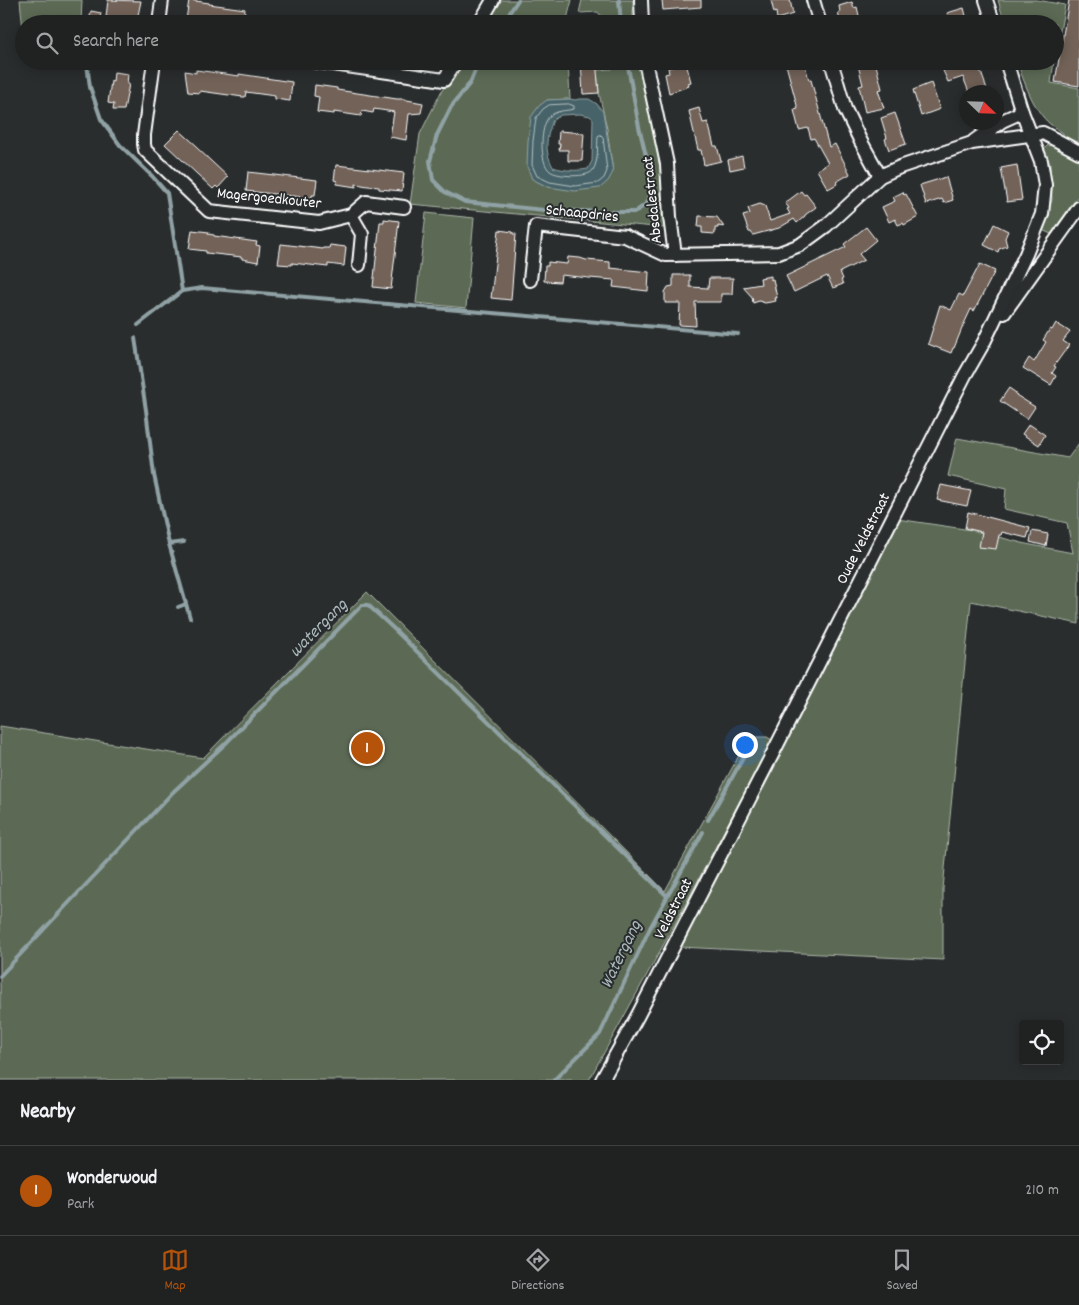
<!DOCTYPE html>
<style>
body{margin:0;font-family:Dekko,sans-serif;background:#282a2a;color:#f1f3f6}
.controls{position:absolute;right:15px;bottom:15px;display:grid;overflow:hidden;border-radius:5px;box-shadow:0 2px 12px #0003}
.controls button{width:45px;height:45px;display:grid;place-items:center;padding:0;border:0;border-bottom:1px solid #3d3f40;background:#202222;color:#f1f3f6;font:25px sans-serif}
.compass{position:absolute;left:959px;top:85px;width:45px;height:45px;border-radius:50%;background:#202222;box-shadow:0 2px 12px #0003;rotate:113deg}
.you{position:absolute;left:744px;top:744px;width:18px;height:18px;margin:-12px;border:4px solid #fff;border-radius:50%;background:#1a73e8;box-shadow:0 0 0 8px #1a73e833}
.badge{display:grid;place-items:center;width:32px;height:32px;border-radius:50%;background:#b45309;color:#fff;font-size:16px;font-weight:700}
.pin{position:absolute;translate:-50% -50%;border:2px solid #fff;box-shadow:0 1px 5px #0006}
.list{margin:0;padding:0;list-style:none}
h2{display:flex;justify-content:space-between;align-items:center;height:65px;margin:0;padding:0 20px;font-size:21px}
h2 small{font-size:16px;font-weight:400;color:#a2a4a5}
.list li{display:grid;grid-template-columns:32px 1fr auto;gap:15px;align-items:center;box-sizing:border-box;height:90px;padding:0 20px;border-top:1px solid #3d3f40}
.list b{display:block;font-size:19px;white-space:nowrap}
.list p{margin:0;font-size:16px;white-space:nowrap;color:#a2a4a5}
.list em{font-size:16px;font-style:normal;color:#a2a4a5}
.icon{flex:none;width:28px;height:28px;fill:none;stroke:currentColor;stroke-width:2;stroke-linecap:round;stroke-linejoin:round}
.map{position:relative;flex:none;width:1079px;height:1080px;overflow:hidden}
.search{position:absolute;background:#202222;box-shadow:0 2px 12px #0003;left:15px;right:15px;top:15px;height:55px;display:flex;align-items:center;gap:12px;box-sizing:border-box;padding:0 18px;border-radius:28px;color:#a2a4a5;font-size:19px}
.sheet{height:155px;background:#202222}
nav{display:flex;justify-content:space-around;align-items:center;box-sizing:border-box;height:70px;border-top:1px solid #3d3f40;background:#202222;font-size:14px;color:#a2a4a5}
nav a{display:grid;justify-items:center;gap:2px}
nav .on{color:#b45309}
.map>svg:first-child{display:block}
</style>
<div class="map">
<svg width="1079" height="1080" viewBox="0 0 1079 1080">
<rect width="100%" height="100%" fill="#2a2d2e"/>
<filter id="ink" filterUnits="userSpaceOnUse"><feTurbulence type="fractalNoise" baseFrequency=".02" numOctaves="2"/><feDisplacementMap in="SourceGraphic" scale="10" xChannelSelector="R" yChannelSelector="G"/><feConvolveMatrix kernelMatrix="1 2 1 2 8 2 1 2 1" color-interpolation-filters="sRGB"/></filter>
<g filter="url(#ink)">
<g fill="#5b6b54" stroke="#adb5aa">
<polygon points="20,0 82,0 81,24 24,24 24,40"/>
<polygon points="500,0 572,0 568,15 568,24 485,24"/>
<polygon points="582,0 633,0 633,24 607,24 598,12 579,13"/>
<polygon points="998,0 1037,0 1065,5 1055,57 1055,24 1005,24"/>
<polygon points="461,61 568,61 570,99 547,100 527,166 533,179 548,187 613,172 607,129 599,93 597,70 612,69 611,61 639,61 664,174 665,228 410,204 420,134 441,92"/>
<path d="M1017 61H1054L1051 83 1079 88V195L1051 234 1042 230 1052 200 1050 164 1043 150 1048 145H1054L1063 150V133C1058 130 1054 127 1050 124 1034 111 1023 80 1017 61Z"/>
<polygon points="426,213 474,218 466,308 416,303"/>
<polygon points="957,438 1068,458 1079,443 1079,624 971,601 943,889 943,960 680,947 897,519 971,530 1026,544 1073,553 1067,523 1004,509 1006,489 948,476"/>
<polygon points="367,592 665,891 749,737 767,737 772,740 676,922 589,1080 0,1080 0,726 203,758"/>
</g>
<path fill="#466469" stroke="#90a2a5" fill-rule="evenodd" d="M570 99 575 100 580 99H589L597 104 603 112 613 172 608 181 600 188 575 191 548 187 532 179 527 166 528 141 531 117 539 106 547 100ZM580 114 590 116 593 119 592 161 588 169C576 171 565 171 553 167 544 150 546 138 553 120L561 115Z"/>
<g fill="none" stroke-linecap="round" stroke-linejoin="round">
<path stroke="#b5c1c3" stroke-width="1" d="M569 104 574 106V109C566 111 556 110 549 117 540 126 539 163 550 171 557 177 589 178 593 170 599 160 597 147 598 136L599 135H601L603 137 607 171 604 178 598 183 575 186 550 182 537 176 532 165 533 141 536 118 543 109 549 105Z"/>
<g stroke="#90a2a5" stroke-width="4">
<polyline points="619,0 621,24"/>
<polyline points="502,24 518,0"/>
<polyline points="479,61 470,83 451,107 437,135 430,161 433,180 445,192 465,202 544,210 616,212 635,212 645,205 651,194 649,168 639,127 627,61"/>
<polyline points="87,64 90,87 101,119 120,145 152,176 167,193 182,291 138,325"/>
<polyline points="182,291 202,288 738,334"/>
<polyline points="135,338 146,410 154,475 169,544 190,618"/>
<polyline points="169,544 184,542"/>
<polyline points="178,607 186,604"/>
<polyline points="708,820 747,751"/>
<polyline points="0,976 174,791 225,744 362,605 368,605 394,629 667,896"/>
<polyline points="554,1080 600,1034 650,928 703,832"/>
</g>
</g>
<g fill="#726259" stroke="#fff">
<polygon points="108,0 141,1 137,20 106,17"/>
<polygon points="189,0 209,3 209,4 245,9 243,24 198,24 199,23 193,22 194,21 186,20"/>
<polygon points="662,0 701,0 701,7 663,10"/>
<polygon points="771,0 790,0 793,14 777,19 776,12 774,13"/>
<polygon points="1069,0 1079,0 1079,86 1055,82"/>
<polygon points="852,2 854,8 857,7 861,24 841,24 838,13 840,12 839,6"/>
<polygon points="964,8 968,24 950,24 947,13"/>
<polygon points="91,11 101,13 99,23 89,22"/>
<polygon points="581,61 596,61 599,93 583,94"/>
<polygon points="785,61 804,61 809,80 811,80 829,147 835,144 850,174 836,182 837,184 828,189 817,170 828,163 814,138 811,139 808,128 799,130 794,110 798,109"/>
<polygon points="857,61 875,61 882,89 878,90 884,108 865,112 859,86 863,85"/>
<polygon points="955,61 977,61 988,92 969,92 963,77 948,82 941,66"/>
<polygon points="686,63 691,82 688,83 689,86 669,93 665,74 669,73 668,68"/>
<polygon points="196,70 239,76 239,74 292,82 290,101 275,99 275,96 246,92 245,97 243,97 200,91 200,93 188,92 185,71 196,73"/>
<polygon points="114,72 128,74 127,84 129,84 124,110 113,110 114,104 108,103 111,81 113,82"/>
<polygon points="931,83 940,109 921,116 913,90"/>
<polygon points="315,85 337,88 337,90 397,99 404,99 407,100 423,103 421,113 409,114 406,140 390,137 394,112 374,109 373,113 362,111 361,116 334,112 334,114 317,112 319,97 314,96"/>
<polygon points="699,108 703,123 708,122 714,146 717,146 721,161 704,165 701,150 698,150 689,111"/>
<polygon points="895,113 906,144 889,150 885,139 887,138 881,118"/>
<polygon points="179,130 197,146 196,147 228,177 218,188 216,186 213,189 165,144"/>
<polygon points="559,131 584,133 582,161 568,161 568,150 559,150 560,144 558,144"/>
<polygon points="742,156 744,167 730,170 728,160"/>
<polygon points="336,165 404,173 402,191 379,189 379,187 368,186 356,184 356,187 337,184 337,181 334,180"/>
<polygon points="1017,165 1022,200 1007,202 1001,168"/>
<polygon points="248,172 317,180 315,195 312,195 312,198 246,191"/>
<polygon points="946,177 953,200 944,203 942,199 926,204 920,185"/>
<polygon points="801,191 804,195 806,194 816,207 805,215 805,216 797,223 794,219 779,228 753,235 751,232 749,232 743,216 750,214 748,208 760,204 765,206 770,221 790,214 787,209 789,208 785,203"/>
<polygon points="903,192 904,195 906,194 918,217 904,225 903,223 898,225 895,219 889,222 882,207 895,201 893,197"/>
<polygon points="699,216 717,217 724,227 718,226 718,228 715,228 715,234 702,233 702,227 698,227"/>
<polygon points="384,219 399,221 391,289 373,287 380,222 384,222"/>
<polygon points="994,224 1008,231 1005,238 1007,246 999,249 998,252 984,245"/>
<polygon points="866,227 876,240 859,254 864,260 840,272 843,279 841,280 843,284 833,288 827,276 794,292 786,276 846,247 844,244"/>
<polygon points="192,230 209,232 208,234 214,235 214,236 257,242 256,245 260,246 258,262 242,259 242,257 206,253 206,251 189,249"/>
<polygon points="499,230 513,232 513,234 516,234 511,300 491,298"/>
<polygon points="281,244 323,249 323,248 329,248 330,245 346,247 344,266 328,264 328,267 292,263 292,265 278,264"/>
<polygon points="568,257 580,258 586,260 610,262 610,268 649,272 648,291 613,287 614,280 589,278 561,275 560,282 544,281 545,266 548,266 548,262 567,264"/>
<polygon points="980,264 995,271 974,311 971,309 963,326 954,348 953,348 951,353 928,344 940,305 951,310 959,294 963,296"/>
<polygon points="673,275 690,275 690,287 708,288 709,278 733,278 732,294 721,294 721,302 695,302 696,326 679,325 680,303 665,303 665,292 668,287 673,286"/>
<polygon points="771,276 771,280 773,279 777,298 775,298 776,301 765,303 759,301 753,303 752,297 743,287 761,284 760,278"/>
<polygon points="1056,323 1070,332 1063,341 1069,345 1054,366 1056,367 1052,373 1056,376 1051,385 1023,368 1029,358 1034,362 1046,342 1043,340 1050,329 1052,330"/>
<polygon points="1009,388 1016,393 1016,395 1035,407 1027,419 1000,401"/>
<polygon points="1029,424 1045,435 1039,445 1022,434"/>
<polygon points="941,485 971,491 967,506 937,500"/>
<polygon points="968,512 1030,528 1027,538 1002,532 1001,535 999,535 996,549 979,547 982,532 965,528"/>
<polygon points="1032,531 1048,534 1046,546 1030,542"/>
</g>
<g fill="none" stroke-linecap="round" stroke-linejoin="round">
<defs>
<g id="minor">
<polyline points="641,0 642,24"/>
<polyline points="813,0 820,24"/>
<polyline points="986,0 994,24"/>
<polyline points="159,24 162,0"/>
<polyline points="479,24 493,0"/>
<polyline points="154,61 144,135 144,144 145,150 209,211 319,223 351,215 366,202 404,207"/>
<polyline points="312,61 444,80 456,61"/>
<polyline points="645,61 667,164 670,217 675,255"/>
<polyline points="831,61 845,109 860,140 880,176"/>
<polyline points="974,141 1002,121 1022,112"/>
<polyline points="351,215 362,234 359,265"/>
<polyline points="530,280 536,226 625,236 666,255 779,253 800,245 826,226 880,176 900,167 972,143 1043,133 1079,152"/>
<polyline points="1004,313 1079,208"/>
<polyline points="602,1080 638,1015 773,753 965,375 984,342 1026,254 1042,214 1045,185 1041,161 1022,112 1006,61"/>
</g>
</defs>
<use href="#minor" stroke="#fff" stroke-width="16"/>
<use href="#minor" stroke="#2a2d2e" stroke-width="12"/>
</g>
</g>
<g text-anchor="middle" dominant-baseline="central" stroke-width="4" stroke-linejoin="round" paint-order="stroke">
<g font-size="16" fill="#fff" stroke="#2a2d2e">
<text transform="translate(269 199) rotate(6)">Magergoedkouter</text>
<text transform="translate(653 200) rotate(-96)">Absdalestraat</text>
<text transform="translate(582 214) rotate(6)">Schaapdries</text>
<text transform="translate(864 539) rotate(-63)">Oude Veldstraat</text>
<text transform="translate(674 909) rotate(-63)">Veldstraat</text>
</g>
<g font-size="18" font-style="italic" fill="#acb9bc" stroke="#2a2d2e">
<text transform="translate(319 629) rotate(-45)">watergang</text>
<text transform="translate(622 955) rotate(-64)">Watergang</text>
</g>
</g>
</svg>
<div class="controls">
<button><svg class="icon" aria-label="locate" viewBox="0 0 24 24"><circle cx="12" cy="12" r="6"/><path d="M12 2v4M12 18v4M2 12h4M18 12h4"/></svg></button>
</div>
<svg class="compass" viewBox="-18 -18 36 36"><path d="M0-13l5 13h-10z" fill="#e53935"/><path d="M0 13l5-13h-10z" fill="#a2a4a5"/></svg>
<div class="you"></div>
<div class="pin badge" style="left:367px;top:748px">1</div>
<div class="search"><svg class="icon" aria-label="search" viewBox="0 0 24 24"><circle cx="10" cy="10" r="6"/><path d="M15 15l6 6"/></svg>Search here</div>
</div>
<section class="sheet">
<h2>Nearby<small></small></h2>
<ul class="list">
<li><span class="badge">1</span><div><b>Wonderwoud</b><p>Park</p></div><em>210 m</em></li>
</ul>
</section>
<nav>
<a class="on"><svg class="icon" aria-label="map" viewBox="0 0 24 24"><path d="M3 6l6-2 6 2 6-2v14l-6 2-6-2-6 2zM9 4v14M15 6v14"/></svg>Map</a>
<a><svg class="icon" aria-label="directions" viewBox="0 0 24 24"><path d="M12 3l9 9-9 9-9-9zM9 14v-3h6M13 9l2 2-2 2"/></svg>Directions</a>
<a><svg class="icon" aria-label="saved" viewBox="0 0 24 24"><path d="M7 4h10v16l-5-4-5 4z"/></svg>Saved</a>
</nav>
